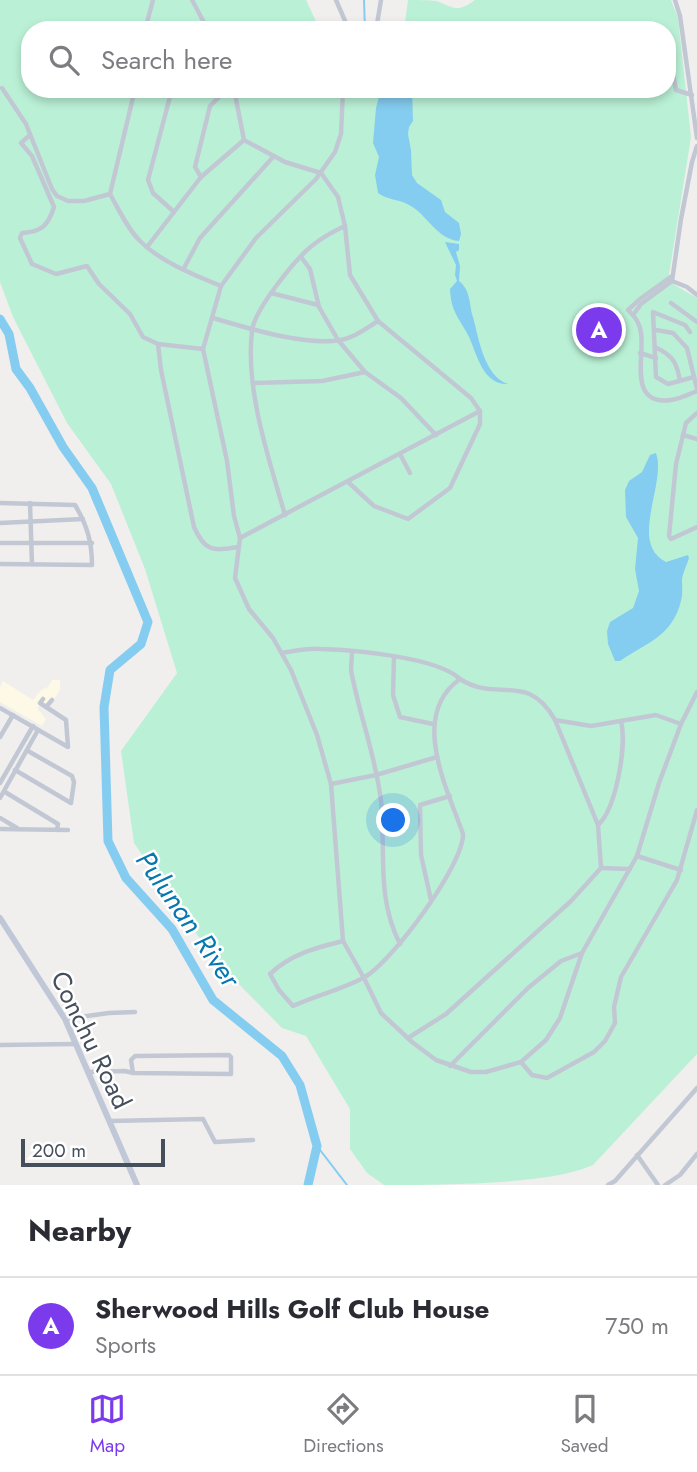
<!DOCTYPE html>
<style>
body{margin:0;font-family:Jost,sans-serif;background:#f2f2f3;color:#2b2b33}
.scale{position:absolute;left:21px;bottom:18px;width:144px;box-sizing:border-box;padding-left:7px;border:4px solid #454f5c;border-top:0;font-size:19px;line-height:24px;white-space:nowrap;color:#454f5c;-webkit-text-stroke:5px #fff;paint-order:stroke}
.you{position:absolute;left:394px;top:821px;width:24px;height:24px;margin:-18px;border:5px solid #fff;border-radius:50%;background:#1a73e8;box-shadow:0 0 0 10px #1a73e833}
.badge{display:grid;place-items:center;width:46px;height:46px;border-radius:50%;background:#7c3aed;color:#fff;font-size:23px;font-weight:700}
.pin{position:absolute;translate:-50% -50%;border:4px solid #fff;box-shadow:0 2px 7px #0006}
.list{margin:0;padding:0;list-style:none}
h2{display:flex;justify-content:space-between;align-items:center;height:91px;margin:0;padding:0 28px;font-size:30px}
h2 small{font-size:23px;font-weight:400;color:#7c7c81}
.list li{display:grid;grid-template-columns:46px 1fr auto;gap:21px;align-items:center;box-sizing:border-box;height:98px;padding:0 28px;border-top:2px solid #e1e1e2}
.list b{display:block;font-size:26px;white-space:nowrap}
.list p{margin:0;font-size:23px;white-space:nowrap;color:#7c7c81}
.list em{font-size:23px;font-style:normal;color:#7c7c81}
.icon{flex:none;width:38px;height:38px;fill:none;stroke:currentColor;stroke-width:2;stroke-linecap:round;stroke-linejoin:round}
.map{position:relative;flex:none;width:697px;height:1185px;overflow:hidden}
.search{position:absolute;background:#fff;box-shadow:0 4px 10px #0003;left:21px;right:21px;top:21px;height:77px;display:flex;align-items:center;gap:18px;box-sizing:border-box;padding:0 24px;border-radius:28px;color:#7c7c81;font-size:26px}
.sheet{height:189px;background:#fff}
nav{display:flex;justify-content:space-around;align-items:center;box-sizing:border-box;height:98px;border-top:2px solid #e1e1e2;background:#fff;font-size:19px;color:#7c7c81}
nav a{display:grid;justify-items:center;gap:4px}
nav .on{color:#7c3aed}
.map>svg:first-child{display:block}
</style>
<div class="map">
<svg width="697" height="1185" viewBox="0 0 697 1185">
<rect width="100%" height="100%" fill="#f1eeee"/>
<polygon fill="#fdf9e6" points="52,680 60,680 60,690 48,708 41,704 37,708 46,719 42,726 0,702 0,687 3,681 33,700 41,690 48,687"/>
<path fill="#baf1d6" d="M0 0H306L320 30H30V89H667V30H404L408 0C416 0 429 0 437 1 454 8 457 13 475 0H671L678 18 691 137 669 275 673 284 697 298V1054L593 1165C550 1185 438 1185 384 1185L367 1173 350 1149V1109L306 1036 282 1028 214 959 134 843 121 751 177 673 145 569 111 484 67 423 13 317 0 282Z"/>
<g fill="#85cdf0">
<path d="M381 89H412L413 121 409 127 408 134 411 150 412 175 417 183 441 200 445 212 459 223 461 234 459 241C436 239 428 215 409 205 399 199 387 200 378 193L375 175 379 157 373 143 376 108Z"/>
<path d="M445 242 459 244V250L456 252 460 266 459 281C471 290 469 305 473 317 479 339 484 376 508 384 482 385 477 353 468 335 458 316 451 312 450 289L457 281 455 275 456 265Z"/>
<path d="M656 453C667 484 628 543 666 562L688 555 689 558C687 565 683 572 682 579 682 587 683 594 681 601 672 637 646 643 620 661H615L608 644 607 631 610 622 633 608 639 591 635 569 638 538 626 517 625 490 629 481 642 472 650 455Z"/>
</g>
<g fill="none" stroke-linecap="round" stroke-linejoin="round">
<g stroke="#85cdf0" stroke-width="2">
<polyline points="364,0 365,30"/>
<polyline points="317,1146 347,1185"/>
</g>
<polyline stroke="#85cdf0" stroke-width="9" points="0,319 9,334 16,369 30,388 63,447 92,488 148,622 141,644 110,670 104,707 108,841 126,878 172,929 213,1000 282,1056 300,1085 317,1146 308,1185"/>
<g stroke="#c1c8d4" stroke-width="4.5">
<polyline points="192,0 208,30"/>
<polyline points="336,0 349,30"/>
<polyline points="675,0 680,16 697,138"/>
<polyline points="145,30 153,0"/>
<polyline points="376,30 381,0"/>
<polyline points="670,57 676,90 692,95"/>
<polyline points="2,88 26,124 52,189 57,196 68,201 84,201 110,194 135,89"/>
<polyline points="172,89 148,180 153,193 174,212"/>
<polyline points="234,89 244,140 285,162 321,173 338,197 345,226 350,275 378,321 471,398 480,411 480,424 450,488 408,519 374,506 348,482"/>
<polyline points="343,89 341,134 335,152 316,179 256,238 221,286 203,349 227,461 234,516 240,538 235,578 249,609 273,638 291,670 317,735 331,784 343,941 364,978 381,1013 412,1042 436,1060 471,1072 486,1072 521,1062 546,1040 560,1018 582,953 637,856 659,783 681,724 697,692"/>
<path d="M30 135 21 143 32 156 54 207C48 226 41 232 22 233L20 238 32 264 56 274 87 266 99 284 130 314 143 337 158 344 203 349"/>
<polyline points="201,177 195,167 210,106 227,89"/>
<path d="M110 194C119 210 127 228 140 241 161 262 194 275 221 286"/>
<polyline points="147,247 201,177 244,140"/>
<polyline points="301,257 310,269 319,307 338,340 365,372 401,398 436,435"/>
<polyline points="184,268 200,238 274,156"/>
<path d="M672 276 640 299 628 310C635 317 640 323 641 333 645 355 627 406 671 400 680 399 689 394 697 391"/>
<polyline points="672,281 681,219 692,162 697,146"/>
<polyline points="672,281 687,287 697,295"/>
<polyline points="271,293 318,305"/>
<polyline points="671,303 697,322"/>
<polyline points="633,315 641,304 672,281"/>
<path d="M213 318C247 328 310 348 345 339 357 336 368 327 378 321"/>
<polyline points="656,330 673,333 687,348 697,389"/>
<polyline points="690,332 685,325 653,312 656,377 668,384 694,377"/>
<path d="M158 344 161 370 194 527C205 552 213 551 238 547"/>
<path d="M657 348C673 356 677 363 680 381"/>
<polyline points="640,353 656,358"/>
<polyline points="254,383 322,381 365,372"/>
<polyline points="697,413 686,423 676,464 669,536 671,539 697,527"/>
<polyline points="683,435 697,439"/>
<polyline points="400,454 410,473"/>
<path d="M0 503 75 505C87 525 92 542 92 565L0 564"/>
<polyline points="30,503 32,564"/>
<path d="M285 515C269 459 245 390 252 331 254 310 296 258 313 245 323 237 334 231 345 226"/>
<polyline points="0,523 83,519"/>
<polyline points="240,538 480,411"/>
<polyline points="0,543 92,543"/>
<path d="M352 652 351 670C359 714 376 757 381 801 386 852 376 897 400 944"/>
<path d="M282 653C294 651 308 648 320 649 354 650 437 657 460 679"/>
<polyline points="394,657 393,695 400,717 433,724"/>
<polyline points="46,707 52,700"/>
<polyline points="0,708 68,747 66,720 40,703 43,699"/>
<polyline points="555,720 591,726 656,715 681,724"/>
<polyline points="0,737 13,715"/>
<polyline points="15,770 71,803 74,782 72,776 28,751"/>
<polyline points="0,783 33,726"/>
<polyline points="331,784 376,775 437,757"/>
<polyline points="5,792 58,824 57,830"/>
<polyline points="0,798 38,730"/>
<polyline points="0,818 17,828"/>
<path d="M598 825C616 809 627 746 621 721"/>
<polyline points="0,829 68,830"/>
<polyline points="637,856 681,870"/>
<polyline points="601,868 630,869"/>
<polyline points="431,900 421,855 420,805 450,796"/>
<path d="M343 941C315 948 291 954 270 974L279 990 293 1006C316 995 341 990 363 978 391 964 464 864 463 834 447 788 409 715 460 679 497 703 528 671 555 720L598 825 601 868 571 901 446 1014 408 1038"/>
<polyline points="65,1019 109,1013 135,1012"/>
<polyline points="0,1045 75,1044"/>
<polyline points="521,1062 532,1075 547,1078 594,1052 605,1041 615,1023 614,1007 621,977 677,880 697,810"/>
<polyline points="450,1066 528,988 561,961 582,953"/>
<polyline points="88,1072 125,1071 133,1073 231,1074 231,1057 229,1055 135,1056 131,1060 133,1073"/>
<polyline points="110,1121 203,1119 215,1142 253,1140"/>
<polyline points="637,1155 658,1185"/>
<polyline points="608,1185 615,1181 697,1088"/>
<polyline points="665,1185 680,1175 697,1154"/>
</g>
<polyline stroke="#c0c8d8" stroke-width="6" points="0,918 65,1019 137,1185"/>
</g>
<g text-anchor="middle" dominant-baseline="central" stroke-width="5" stroke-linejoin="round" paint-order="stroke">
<g font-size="26" fill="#454f5c" stroke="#fff">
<text transform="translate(91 1040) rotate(64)">Conchu Road</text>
</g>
<g font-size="28" font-style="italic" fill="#0677af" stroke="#fff">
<text transform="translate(188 919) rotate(55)">Pulunan River</text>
</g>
</g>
</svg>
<div class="scale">200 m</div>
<div class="you"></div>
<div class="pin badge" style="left:599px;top:330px">A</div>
<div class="search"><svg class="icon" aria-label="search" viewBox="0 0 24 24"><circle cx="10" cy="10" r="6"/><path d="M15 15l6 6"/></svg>Search here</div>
</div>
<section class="sheet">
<h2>Nearby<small></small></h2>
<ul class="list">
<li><span class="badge">A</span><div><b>Sherwood Hills Golf Club House</b><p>Sports</p></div><em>750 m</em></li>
</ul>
</section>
<nav>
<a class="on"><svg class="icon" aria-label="map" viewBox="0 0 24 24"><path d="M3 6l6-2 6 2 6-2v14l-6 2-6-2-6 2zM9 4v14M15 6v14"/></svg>Map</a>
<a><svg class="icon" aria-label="directions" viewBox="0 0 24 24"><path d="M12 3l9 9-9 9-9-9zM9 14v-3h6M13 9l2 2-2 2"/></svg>Directions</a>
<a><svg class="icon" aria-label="saved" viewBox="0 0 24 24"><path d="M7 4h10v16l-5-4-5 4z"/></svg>Saved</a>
</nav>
